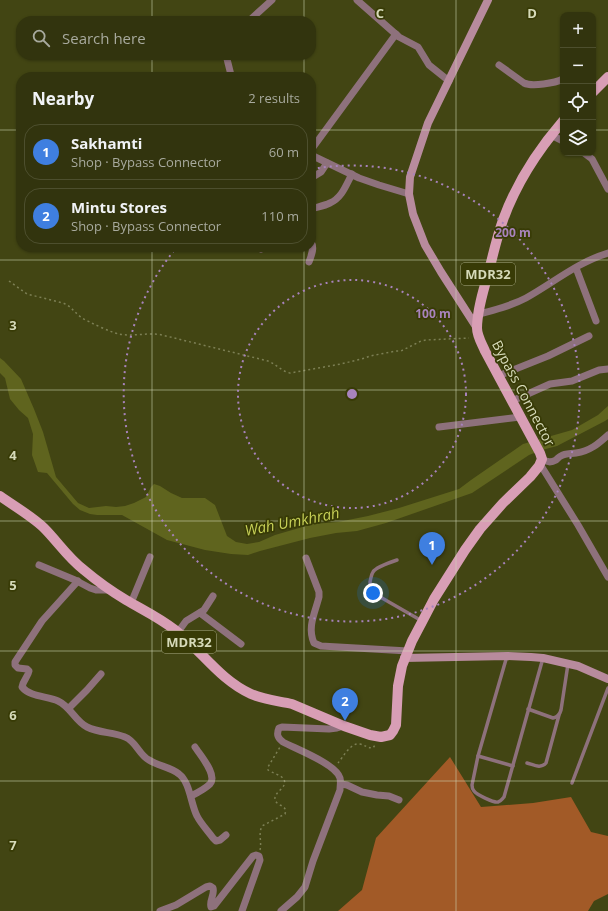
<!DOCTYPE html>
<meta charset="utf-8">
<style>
body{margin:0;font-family:"Open Sans",sans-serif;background:#3d3f1c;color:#f1f3f6}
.controls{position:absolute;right:12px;top:12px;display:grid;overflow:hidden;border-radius:8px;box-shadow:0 1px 3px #0004}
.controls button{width:36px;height:36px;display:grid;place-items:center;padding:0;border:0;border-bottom:1px solid #4d4f2e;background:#32340e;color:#f1f3f6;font:20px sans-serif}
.you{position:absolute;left:373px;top:593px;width:14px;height:14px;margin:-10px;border:3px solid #fff;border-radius:50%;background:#1a73e8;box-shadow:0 0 0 6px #1a73e833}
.badge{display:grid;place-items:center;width:26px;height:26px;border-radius:50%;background:#baaaf6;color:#fff;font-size:13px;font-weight:700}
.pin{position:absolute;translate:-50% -33px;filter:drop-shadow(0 1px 2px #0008)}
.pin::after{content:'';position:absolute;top:21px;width:14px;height:12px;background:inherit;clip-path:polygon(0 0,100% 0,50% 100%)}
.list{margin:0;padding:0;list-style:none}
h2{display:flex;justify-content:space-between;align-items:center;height:52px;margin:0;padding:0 16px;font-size:17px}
h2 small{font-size:13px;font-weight:400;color:#a8aa9e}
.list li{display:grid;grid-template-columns:26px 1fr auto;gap:12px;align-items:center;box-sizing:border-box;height:56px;margin:0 8px 8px;padding:0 8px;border:1px solid #4d4f2e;border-radius:16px}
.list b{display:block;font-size:15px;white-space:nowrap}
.list p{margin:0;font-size:13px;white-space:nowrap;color:#a8aa9e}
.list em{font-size:13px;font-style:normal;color:#a8aa9e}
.icon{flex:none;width:22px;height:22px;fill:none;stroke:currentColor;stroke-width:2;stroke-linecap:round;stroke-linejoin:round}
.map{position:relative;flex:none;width:608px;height:911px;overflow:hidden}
.search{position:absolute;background:#32340e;box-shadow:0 1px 3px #0004;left:16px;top:16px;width:300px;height:44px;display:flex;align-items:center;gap:10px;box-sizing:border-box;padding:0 14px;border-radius:16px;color:#a8aa9e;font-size:15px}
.panel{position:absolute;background:#32340e;box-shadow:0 1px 3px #0004;left:16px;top:72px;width:300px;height:180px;border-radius:16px}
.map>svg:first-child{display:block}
</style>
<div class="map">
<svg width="608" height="911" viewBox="0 0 608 911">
<rect width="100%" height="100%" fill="#424513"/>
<polygon fill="#a25a27" points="450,757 481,807 533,803 571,797 591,832 608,836 608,894 594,901 588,911 338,911 362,890 376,838"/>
<polygon fill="#5f641e" points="0,358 4,361 21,379 34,409 43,432 56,477 78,503 89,508 106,506 116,507 125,506 134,503 146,497 151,487 154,484 160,486 171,493 182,498 205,498 215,505 227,536 236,542 247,544 259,542 275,535 313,524 338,522 368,516 399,508 459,489 471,480 523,444 572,430 598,415 608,406 608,419 605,421 557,446 542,450 529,455 472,493 386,523 357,531 336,533 310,538 260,551 248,555 231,554 205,550 167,540 122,515 97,515 90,514 80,510 73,504 47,473 38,472 32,455 33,434 28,418 19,410 10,399 5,378 0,373"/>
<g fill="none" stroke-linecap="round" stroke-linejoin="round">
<g stroke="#7c7f54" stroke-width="1.5" stroke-dasharray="2 3" stroke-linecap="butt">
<path d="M9 281 27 294 63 303C71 306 75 313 82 318 89 322 112 333 119 334 133 337 148 332 162 335L268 361C276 364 281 371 290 373L341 364 365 358 370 356 396 351H401L421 341 426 340 469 338"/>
<path d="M338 763C343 757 351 742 360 744 365 745 367 748 373 748L375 745"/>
<path d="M260 850C262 842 258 834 262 826L285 814C288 804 276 807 275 799 274 792 288 787 284 780 282 775 272 773 268 770V767L280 747"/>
</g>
<g stroke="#8e717c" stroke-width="3.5">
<path d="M397 560C391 562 376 567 373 572 371 575 371 578 370 582 370 587 371 590 375 594L422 621"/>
<path d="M507 656 478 756 472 785C472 788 472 789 474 791 477 795 494 803 498 802 501 801 502 799 504 797L543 658"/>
<path d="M528 709 553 718C558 717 560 714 561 710L568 664"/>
<polyline points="478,756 513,766"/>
<path d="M527 763C534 765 541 769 546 763L559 715"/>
<polyline points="572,783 608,688"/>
</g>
<g stroke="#8e717c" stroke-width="7">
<polyline points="357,0 399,37 418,47 429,65 449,81"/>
<polyline points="251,19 272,0"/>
<polyline points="226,55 231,75 234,77"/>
<path d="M499 65 524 83C532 87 555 83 563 79"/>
<polyline points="551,135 563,141"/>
<polyline points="311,150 396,34"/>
<polyline points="584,153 592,159 608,189"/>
<polyline points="311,155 359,178 379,185 409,194"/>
<polyline points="311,178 321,172 327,163"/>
<path d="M311 209C317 207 324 206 330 203 342 198 346 185 352 174"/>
<polyline points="261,249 263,247"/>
<path d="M309 262C311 256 315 248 311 242"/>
<polyline points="576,268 596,321"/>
<path d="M479 314C495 310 511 306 526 298 553 283 578 262 608 253"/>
<polyline points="498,376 548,356 589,336"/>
<polyline points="512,401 550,384 572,381 599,370 608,369"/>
<polyline points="439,427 520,417"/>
<path d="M542 459C546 462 551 463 556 460 557 459 560 456 561 456 565 453 571 454 576 453 590 451 598 444 608 435"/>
<polyline points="540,464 578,525 608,577"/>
<path d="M306 558 319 592V597C315 613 307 627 314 643L321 646 408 651"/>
<polyline points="39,565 75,580 90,588 96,590 110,590"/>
<path d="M78 581 42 621 15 662V665L18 668 27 669 29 671C28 677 23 680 22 687 30 697 47 696 58 701 71 707 75 721 87 727 99 733 113 732 125 737 136 741 139 755 149 760 158 766 171 767 179 774 190 782 191 805 197 816 201 824 208 831 213 838L216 841 220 840 226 835"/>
<polyline points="131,603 150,557"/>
<polyline points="200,613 241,644"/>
<polyline points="178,632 186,621 204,610 213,596"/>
<polyline points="69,708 87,690 101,674"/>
<polyline points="341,784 347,785 362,792 377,795 389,796 399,800"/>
<path d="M191 796C197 793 205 789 210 784 218 775 200 755 195 747"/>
<path d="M160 911 176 905 206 887 210 886 213 888C215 895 209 900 211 907L214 906 253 856 256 855 259 856 260 860 242 911"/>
<path d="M281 911 297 897 305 887 313 861 340 790C340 786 341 782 340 778 336 764 296 749 283 742 278 738 276 735 279 728L282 727 329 729 337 728 344 726"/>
</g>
<g stroke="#b88b9d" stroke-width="8">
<polyline points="477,328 441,272 425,245 413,214 409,194 410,177 428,123 488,0"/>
<polyline points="404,658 507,656 531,657 543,658 569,664 578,666 608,679"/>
</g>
<g stroke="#d89eb5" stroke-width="10">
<polyline points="593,92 608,77"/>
<path d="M0 496C14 506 33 517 44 528 58 542 68 558 84 570 97 581 111 591 126 600 143 610 160 618 175 630 202 651 220 680 251 694 264 700 279 701 292 704L344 726 370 735 381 737 390 735 393 731 396 725 398 686 402 666 412 641 422 622 434 599 465 550 480 529 503 503 530 477 539 466 542 459 540 453 485 351C482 344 477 336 477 328 477 310 484 288 489 271 493 254 497 237 503 220 516 184 538 150 563 121"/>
</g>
</g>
<path fill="none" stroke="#d6dab9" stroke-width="1" stroke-opacity="0.55" d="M152 0V21M304 0V21M456 0V911M152 55V77M304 55V77M0 130H21M311 130H563M593 130H608M152 247V911M304 247V911M0 260H608M0 390H608M0 521H608M0 651H608M0 781H608"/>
<g fill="none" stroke="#a883bc" stroke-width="2" stroke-dasharray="2 4">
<circle cx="352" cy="394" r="114"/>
<path d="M312 169A228 228 0 1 1 177 247"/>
</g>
<g text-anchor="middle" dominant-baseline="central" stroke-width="3.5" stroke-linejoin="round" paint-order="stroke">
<g fill="#383b06" stroke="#a7aa83" stroke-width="1">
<rect x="461" y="263" width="54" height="22" rx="3"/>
<rect x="162" y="631" width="54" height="22" rx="3"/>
</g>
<g font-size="13" font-weight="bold" fill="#d6dab9">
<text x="488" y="274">MDR32</text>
<text x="189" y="642">MDR32</text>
</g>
<g font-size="14" fill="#d6dab9" stroke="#383b06">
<text transform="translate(524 393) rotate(62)">Bypass Connector</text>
</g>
<g font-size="15" font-style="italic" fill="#c7d057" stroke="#383b06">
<text transform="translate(292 521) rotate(-11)">Wah Umkhrah</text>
</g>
</g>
<g font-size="13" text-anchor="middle" font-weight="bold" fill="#d6dab9" stroke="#383b06" stroke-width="3.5" stroke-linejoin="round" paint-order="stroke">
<text x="380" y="18">C</text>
<text x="532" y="18">D</text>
<text x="13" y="330">3</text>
<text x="13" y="460">4</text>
<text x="13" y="590">5</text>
<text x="13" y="720">6</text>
<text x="13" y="850">7</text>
</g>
<circle cx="352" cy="394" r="6" fill="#a883bc" stroke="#383b06" stroke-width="2"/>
<g font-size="12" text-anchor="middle" font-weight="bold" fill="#a883bc" stroke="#383b06" stroke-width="3.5" stroke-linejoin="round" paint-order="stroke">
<text x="513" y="237">200 m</text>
<text x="433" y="318">100 m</text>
</g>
</svg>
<div class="controls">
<button>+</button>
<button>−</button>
<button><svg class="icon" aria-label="locate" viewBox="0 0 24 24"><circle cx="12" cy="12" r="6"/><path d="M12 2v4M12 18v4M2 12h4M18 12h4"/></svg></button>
<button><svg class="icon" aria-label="layers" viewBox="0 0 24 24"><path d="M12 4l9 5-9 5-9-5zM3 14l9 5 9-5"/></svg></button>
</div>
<div class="you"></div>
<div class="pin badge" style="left:432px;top:565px;background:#3f7fe0">1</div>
<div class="pin badge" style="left:345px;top:721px;background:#3f7fe0">2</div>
<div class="search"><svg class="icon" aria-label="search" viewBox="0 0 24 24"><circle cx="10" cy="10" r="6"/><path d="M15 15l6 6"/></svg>Search here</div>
<section class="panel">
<h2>Nearby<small>2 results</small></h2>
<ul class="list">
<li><span class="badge" style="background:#3f7fe0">1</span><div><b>Sakhamti</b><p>Shop · Bypass Connector</p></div><em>60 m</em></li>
<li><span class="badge" style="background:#3f7fe0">2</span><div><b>Mintu Stores</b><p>Shop · Bypass Connector</p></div><em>110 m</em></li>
</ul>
</section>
</div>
